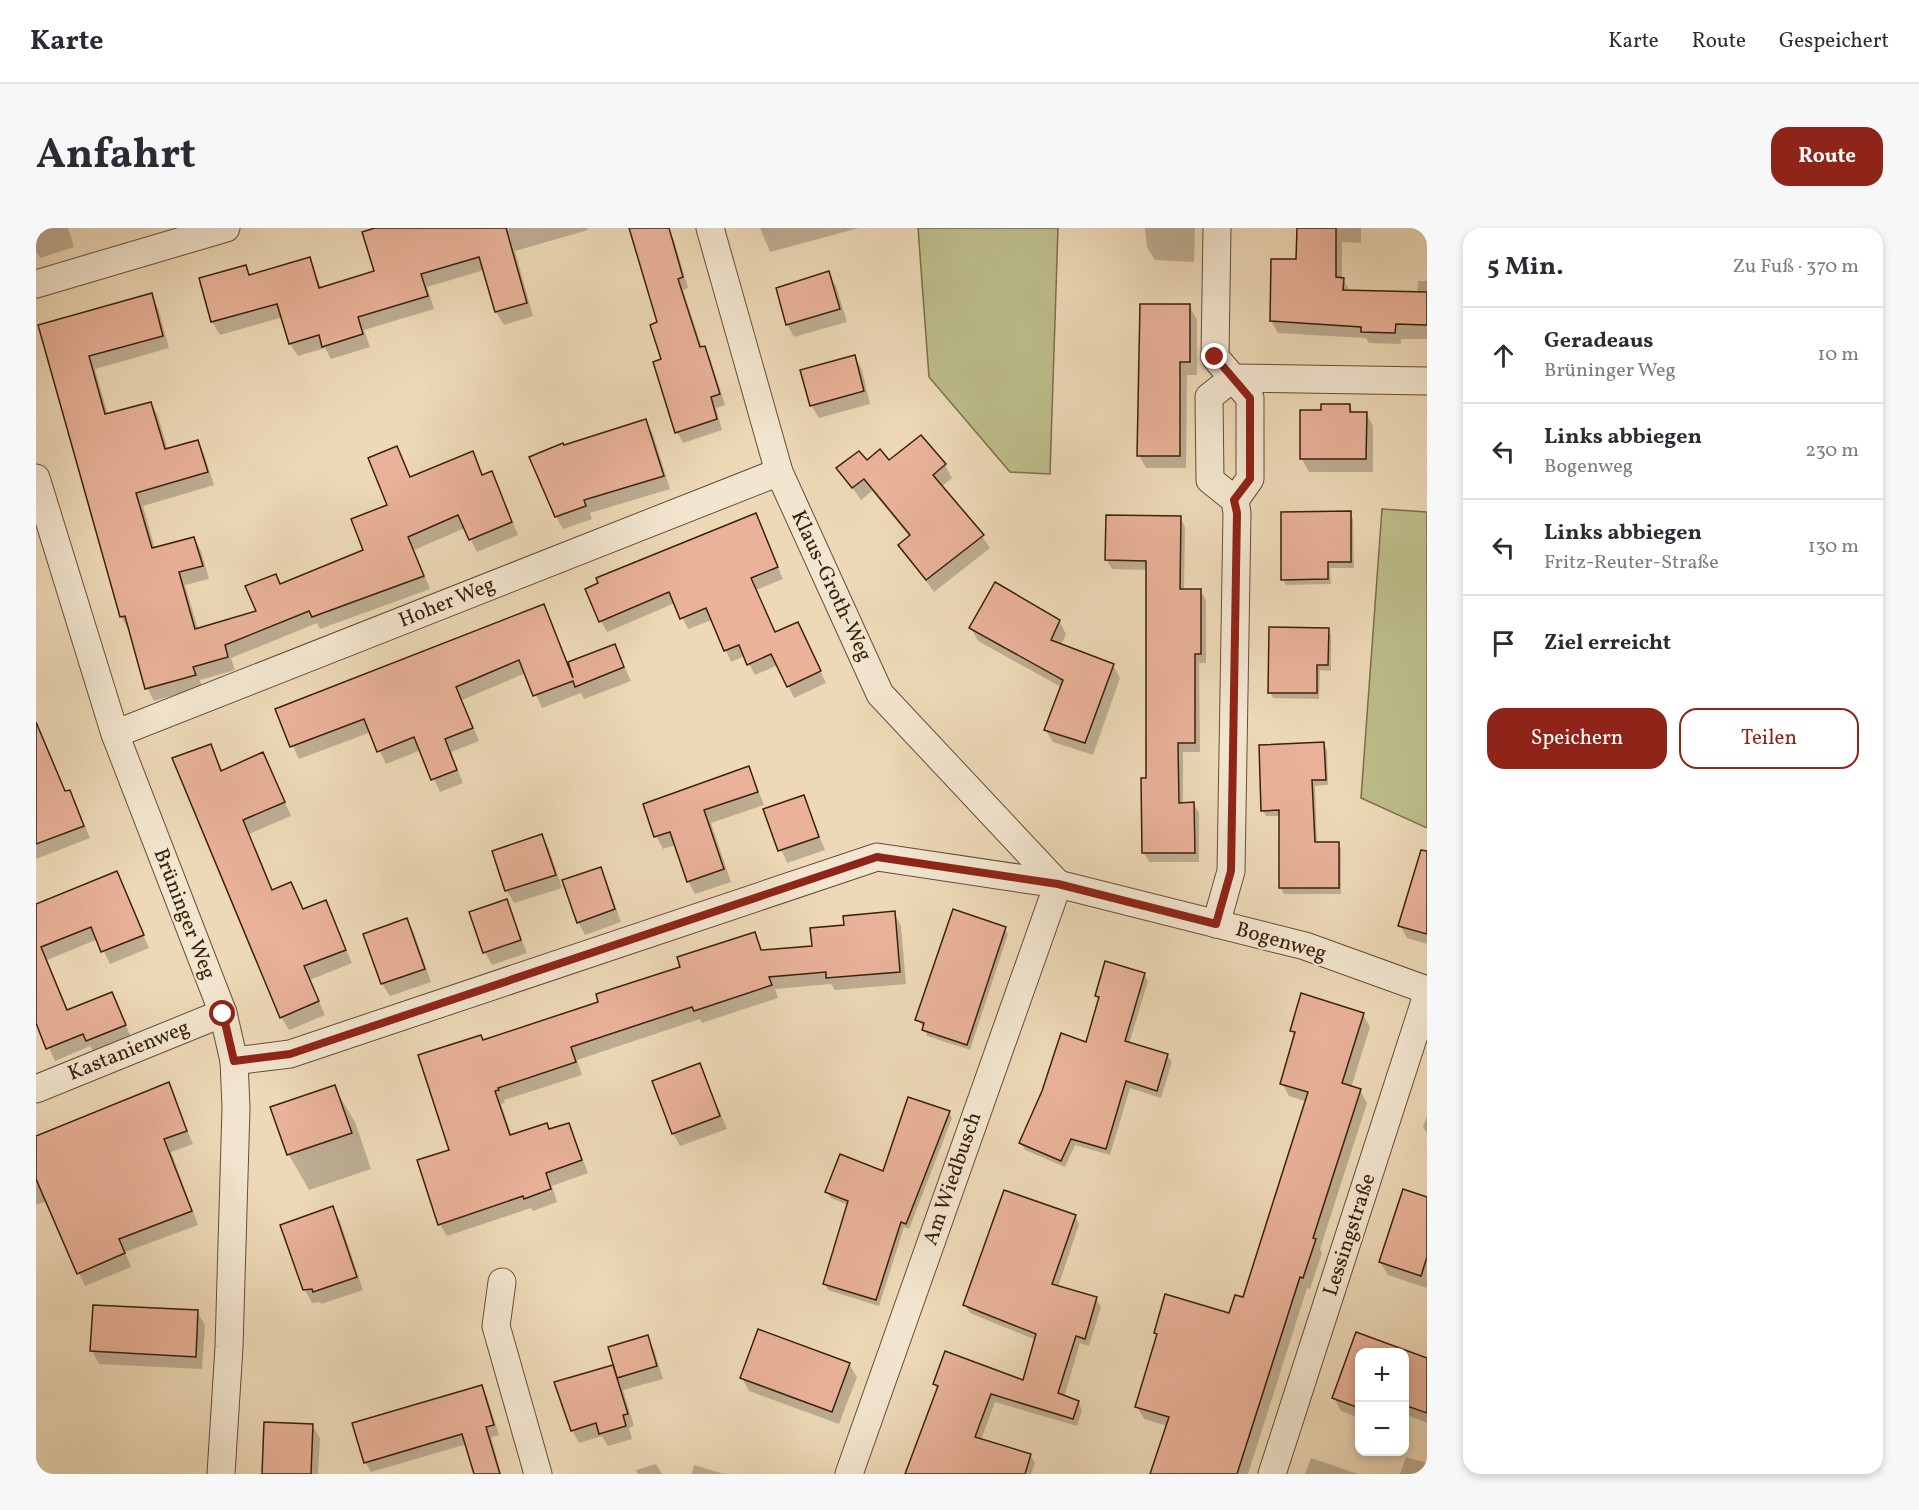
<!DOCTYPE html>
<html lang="de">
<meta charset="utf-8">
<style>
body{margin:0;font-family:Vollkorn,serif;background:#f7f7f7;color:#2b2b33}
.controls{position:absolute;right:18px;bottom:18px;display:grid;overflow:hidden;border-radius:12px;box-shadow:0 3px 9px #0003}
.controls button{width:54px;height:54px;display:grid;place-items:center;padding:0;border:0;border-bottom:2px solid #e1e1e2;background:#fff;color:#2b2b33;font:30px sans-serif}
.stop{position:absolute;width:18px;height:18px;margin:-14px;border:4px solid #8f2418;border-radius:50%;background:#fff}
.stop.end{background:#8f2418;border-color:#fff;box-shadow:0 2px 6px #0008}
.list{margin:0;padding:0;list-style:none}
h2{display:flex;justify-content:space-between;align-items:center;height:78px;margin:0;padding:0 24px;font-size:26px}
h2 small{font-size:20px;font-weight:400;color:#7c7c81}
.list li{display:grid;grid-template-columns:39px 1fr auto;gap:18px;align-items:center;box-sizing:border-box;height:96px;padding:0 24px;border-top:2px solid #e1e1e2}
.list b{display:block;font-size:22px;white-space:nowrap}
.list p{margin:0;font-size:20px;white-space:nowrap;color:#7c7c81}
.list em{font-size:20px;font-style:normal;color:#7c7c81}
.actions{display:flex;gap:12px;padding:18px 24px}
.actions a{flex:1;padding:14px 0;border:2px solid #8f2418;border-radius:18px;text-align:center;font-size:21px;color:#8f2418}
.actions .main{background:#8f2418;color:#fff}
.icon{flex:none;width:33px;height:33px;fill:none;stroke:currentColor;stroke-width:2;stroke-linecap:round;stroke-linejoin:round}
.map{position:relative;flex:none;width:1391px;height:1246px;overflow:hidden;border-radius:18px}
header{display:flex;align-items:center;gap:36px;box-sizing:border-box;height:84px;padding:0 30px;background:#fff;border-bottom:2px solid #e1e1e2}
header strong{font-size:28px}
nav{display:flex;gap:33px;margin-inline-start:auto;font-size:21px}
.intro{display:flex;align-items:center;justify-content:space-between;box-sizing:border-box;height:144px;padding:0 36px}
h1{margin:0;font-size:42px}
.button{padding:15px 27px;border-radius:18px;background:#8f2418;color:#fff;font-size:21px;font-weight:700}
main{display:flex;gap:36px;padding:0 36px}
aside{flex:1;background:#fff;border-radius:18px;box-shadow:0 3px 9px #0003}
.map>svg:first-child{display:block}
</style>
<header>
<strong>Karte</strong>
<nav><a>Karte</a><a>Route</a><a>Gespeichert</a></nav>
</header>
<div class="intro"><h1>Anfahrt</h1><a class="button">Route</a></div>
<main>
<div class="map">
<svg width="1391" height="1246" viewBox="0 0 1391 1246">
<rect width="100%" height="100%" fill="#edd9b7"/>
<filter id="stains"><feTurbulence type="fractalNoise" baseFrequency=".00333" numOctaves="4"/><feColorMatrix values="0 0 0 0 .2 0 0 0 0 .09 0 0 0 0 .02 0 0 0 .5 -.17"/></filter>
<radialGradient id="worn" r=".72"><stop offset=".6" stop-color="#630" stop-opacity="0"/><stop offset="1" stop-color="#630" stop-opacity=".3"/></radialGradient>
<g fill="#bdbe8b" stroke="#7c6f4b" stroke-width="1.5">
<polygon points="882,0 1022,0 1014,246 974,244 893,149"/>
<polygon points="1346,281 1391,284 1391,600 1325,570"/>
</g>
<g fill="#0003">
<polygon points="0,0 32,0 38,19 4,30 0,23"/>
<polygon points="344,0 551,0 552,2 479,23 497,88 468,97 460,84 448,42 391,59 398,81 328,102 334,119 295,131 289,120 262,128 254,116 247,89 184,107 176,94 165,51 209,39 214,48 273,31 286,61 340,44"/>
<polygon points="595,0 628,0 632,1 638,12 652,60 647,62 666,120 668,120 674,130 689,177 680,180 686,202 647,215 641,204 623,95"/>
<polygon points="724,0 823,0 734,24"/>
<polygon points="1109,0 1159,0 1158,34 1119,32 1111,19"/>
<polygon points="1263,0 1325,0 1325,15 1306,14 1306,50 1314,63 1381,65 1382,53 1391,53 1391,111 1365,111 1365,116 1333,115 1330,110 1242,105 1235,93 1237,32 1262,33"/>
<polygon points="792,45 800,58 811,94 758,109 751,96"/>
<polygon points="115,67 122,80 133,120 59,141 72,187 115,176 122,188 132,222 161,213 168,226 178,257 107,278 119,321 158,310 165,323 173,351 149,357 162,401 222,384 245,357 329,323 353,278 361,220 375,251 436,225 448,248 455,245 462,258 482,307 441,324 429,300 378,322 394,361 284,401 281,395 195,430 199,442 164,452 166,459 118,473 111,460 93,402 85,389 4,98"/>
<polygon points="1153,78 1161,91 1161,147 1151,147 1150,240 1110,240 1103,227"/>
<polygon points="819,129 826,142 834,176 783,190 775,177"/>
<polygon points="1313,177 1318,185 1330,185 1337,198 1337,244 1273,244 1266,231 1287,183"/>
<polygon points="609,193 617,206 634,261 554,285 556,291 527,301 520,289 528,219"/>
<polygon points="830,234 909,237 916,250 905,259 946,308 954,320 898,364 864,318 874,309 836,263 825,272 802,240"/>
<polygon points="1314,285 1317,291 1318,340 1294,340 1295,356 1250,357 1247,351"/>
<polygon points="719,287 747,351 720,362 740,406 768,407 790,455 758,470 742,437 719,447 709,428 695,434 676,392 652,401 639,375 571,404 565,393"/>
<polygon points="1144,289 1149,299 1148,362 1164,362 1170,372 1170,435 1163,435 1164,524 1147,524 1147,576 1158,576 1163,585 1163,634 1113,634 1108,625 1112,551 1111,342 1076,341 1071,332"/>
<polygon points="507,378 532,436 579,418 595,453 548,471 545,465 506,480 490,445 426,472 443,513 415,524 427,555 404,564 385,522 350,536 335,504 263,531 241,482"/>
<polygon points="1023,393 1030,406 1025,417 1077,437 1084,450 1057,527 1017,514 1009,501 1025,459 942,413 935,400"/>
<polygon points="1292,401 1295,407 1295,443 1284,442 1283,471 1237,470 1234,464"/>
<polygon points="0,493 30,565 33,564 40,576 54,610 0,631"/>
<polygon points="1288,516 1291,522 1292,557 1279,558 1281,615 1302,615 1305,621 1305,666 1248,666 1245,660 1245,588 1230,588 1227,583"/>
<polygon points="174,518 187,544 227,526 255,588 213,606 237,663 255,656 268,683 289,674 316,735 274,752 289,787 253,802 245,789"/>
<polygon points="713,540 728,577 675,595 695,654 659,666 652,653 640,617 627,621 620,608"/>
<polygon points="767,569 789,622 751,635 729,582"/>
<polygon points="506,608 513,621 526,660 478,675 471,663 458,624"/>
<polygon points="564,641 571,654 585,694 549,707 542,694"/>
<polygon points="80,644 113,720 74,736 62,711 11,732 32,783 76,766 95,809 58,824 54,818 19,833 0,791 0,677"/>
<polygon points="1391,654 1391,716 1371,710 1364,697"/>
<polygon points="470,673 491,725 456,737 449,724"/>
<polygon points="858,685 865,698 870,756 799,762 795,756 739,761 742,770 666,795 664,791 541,832 546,847 468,872 469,875 465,876 476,908 510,896 514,902 533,896 552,945 516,958 521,974 497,983 495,980 411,1008 404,996 415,922 447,813 564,775 718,705 727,724 778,720 809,698"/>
<polygon points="371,692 378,705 395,754 354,768 346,756"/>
<polygon points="969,700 972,706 934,822 891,808 888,799 881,792"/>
<polygon points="1108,746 1112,753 1093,816 1131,827 1136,834 1125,870 1094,860 1074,927 1039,917 1029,939 989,922 985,915 1051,815 1064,774 1060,768"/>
<polygon points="1327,786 1334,799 1315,860 1324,862 1331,875 1284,1021 1286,1025 1274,1061 1271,1060 1212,1246 1116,1246 1132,1198 1108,1191 1101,1179 1122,1110 1119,1105 1194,1087 1208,1071 1272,874 1253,868 1246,855 1259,809 1255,802"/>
<polygon points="664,837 691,901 644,918 637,905"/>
<polygon points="132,856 157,916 135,924 162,997 89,1024 95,1039 49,1058 11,973 0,977 0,908"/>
<polygon points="298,859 319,894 335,941 273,962 253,927 236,880"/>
<polygon points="913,884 916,890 873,1001 868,999 843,1078 792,1062 789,1056 812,977 795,970 791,964 848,945"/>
<polygon points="1391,888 1391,905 1387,899"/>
<polygon points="1391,971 1391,1060 1352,1047 1344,1034"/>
<polygon points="296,980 304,993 327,1062 285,1076 284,1074 276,1075 269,1062"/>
<polygon points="1039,988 1043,996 1022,1059 1060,1071 1065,1079 1053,1118 1044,1115 1028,1169 1042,1174 1046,1182 1041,1198 959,1174 945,1212 994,1227 999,1235 995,1246 875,1246 902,1162 899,1156 988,1154 1000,1112 934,1085 929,1077"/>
<polygon points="161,1084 169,1097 166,1141 63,1136 56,1123"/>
<polygon points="1321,1106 1324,1124 1324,1190 1305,1183 1298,1170"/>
<polygon points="611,1109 618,1122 627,1151 587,1162 598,1198 593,1200 596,1211 572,1218 566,1208 543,1215 536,1202 576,1139 580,1145"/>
<polygon points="1368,1125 1391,1134 1391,1195 1368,1186"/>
<polygon points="813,1136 821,1149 803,1196 713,1163 706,1150"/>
<polygon points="445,1158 451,1169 463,1207 455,1209 465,1246 439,1246 431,1216 335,1244 329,1234"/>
<polygon points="276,1197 284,1210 282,1246 228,1246"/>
<polygon points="1370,1229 1391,1235 1391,1246 1364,1246"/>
<polygon points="1275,1230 1322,1246 1269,1246"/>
<polygon points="620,1236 626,1246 602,1246 600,1242"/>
<polygon points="658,1237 688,1246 656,1246"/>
</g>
<g fill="#e9b299" stroke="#3c200b" stroke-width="1.5">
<polygon points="339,0 470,0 491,75 459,84 443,29 385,46 392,68 322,89 327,106 286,119 283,107 253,116 241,76 175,94 163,50 210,37 213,47 274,29 283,60 338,43 326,4"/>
<polygon points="593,0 633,0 647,49 642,51 664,119 669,118 684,166 675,169 681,191 639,205 617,134 625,131 614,97 621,94"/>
<polygon points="1261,0 1300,0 1300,49 1308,50 1307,62 1391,64 1391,97 1360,96 1359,105 1325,104 1325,99 1234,93 1235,31 1260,31"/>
<polygon points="793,43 804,81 750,97 740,60"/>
<polygon points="116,65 127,108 53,128 69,186 115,174 129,221 162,212 172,244 100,265 116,320 158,309 167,338 143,344 159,401 220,383 209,358 240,346 244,356 327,322 315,291 351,277 332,230 361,218 374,249 437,223 446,247 456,243 476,294 433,312 422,287 372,309 388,348 276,389 273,383 189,417 192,429 157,439 160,447 109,461 89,388 84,389 2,97"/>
<polygon points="1104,76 1154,76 1154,134 1144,134 1144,228 1101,228"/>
<polygon points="819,127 828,163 774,178 764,142"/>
<polygon points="1285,176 1314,176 1314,184 1331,184 1330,231 1264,231 1264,182 1285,182"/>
<polygon points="610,191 628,248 548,272 550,278 519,289 493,229 527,215 528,217"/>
<polygon points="885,207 910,236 897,247 948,307 890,352 862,317 874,307 828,251 816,260 800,240 823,223 831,232 844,221 853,232"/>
<polygon points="1315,283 1315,334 1292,334 1292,351 1245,352 1245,284"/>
<polygon points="720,285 742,339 715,350 739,404 762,394 785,443 751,459 735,426 711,437 703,417 688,423 670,380 644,391 633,364 563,394 549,361 562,355 560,350"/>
<polygon points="1070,287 1145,288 1144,361 1165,361 1165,426 1159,426 1159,515 1142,515 1143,575 1158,574 1159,625 1106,625 1105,550 1110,550 1110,333 1069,332"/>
<polygon points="959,354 1024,392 1015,412 1078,436 1049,515 1008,502 1027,452 933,400"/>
<polygon points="508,376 537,450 532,434 579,416 588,439 539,459 537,453 497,468 483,432 420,459 437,500 409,511 421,542 395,552 378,509 341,524 328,491 254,519 239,481"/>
<polygon points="1233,399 1293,400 1292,437 1281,437 1281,465 1232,465"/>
<polygon points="0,494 29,563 34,562 48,598 0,616"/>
<polygon points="1288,514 1290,552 1276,552 1279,614 1303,614 1303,660 1243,660 1243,582 1225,583 1223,517"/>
<polygon points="175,516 185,543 227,524 249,574 207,592 236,662 255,654 267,681 290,672 310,722 268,738 283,773 244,790 136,530"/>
<polygon points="713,538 722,564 668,582 688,641 651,654 634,604 618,609 607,576"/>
<polygon points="768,567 783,609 742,623 727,581"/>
<polygon points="506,606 520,647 469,663 456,623"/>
<polygon points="1385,622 1391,623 1391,706 1362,698"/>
<polygon points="565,639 579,681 541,695 526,652"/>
<polygon points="81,643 108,707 65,724 55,699 5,719 31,782 76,764 90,797 50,813 47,806 10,821 0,795 0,676"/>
<polygon points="471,671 485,712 447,725 433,684"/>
<polygon points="917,681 970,699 931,817 886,802 888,795 879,792"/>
<polygon points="859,683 864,744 790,750 790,744 733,749 736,757 658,783 656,779 535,819 540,834 462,860 463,862 459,863 474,907 511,895 513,901 533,895 546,932 510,945 515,961 488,971 487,968 402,997 381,932 413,922 382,827 445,807 447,812 562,774 560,766 644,739 641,729 719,704 725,722 776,718 774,700 808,697 807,688"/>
<polygon points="371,690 389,741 345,756 327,706"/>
<polygon points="1069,733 1109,745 1089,813 1132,826 1121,863 1090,853 1070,921 1035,911 1025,933 983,915 1006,863 1025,805 1050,814 1063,769 1059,768"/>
<polygon points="1265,765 1328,785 1306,855 1325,861 1277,1010 1280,1011 1267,1050 1264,1049 1201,1246 1114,1246 1133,1189 1099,1179 1121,1106 1118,1105 1129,1066 1193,1085 1199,1067 1207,1069 1272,864 1244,856 1259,804 1254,803"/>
<polygon points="664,835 684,888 636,906 616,853"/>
<polygon points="133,854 151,903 128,911 156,983 83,1011 89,1025 41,1046 0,951 0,908"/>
<polygon points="299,857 316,905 251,927 234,879"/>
<polygon points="872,869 914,883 870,996 865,994 840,1072 787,1056 812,973 789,964 804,926 847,943"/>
<polygon points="1367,961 1391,969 1391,1029 1385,1048 1343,1034"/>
<polygon points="968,962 1040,987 1016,1056 1061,1069 1049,1111 1040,1108 1022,1165 1043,1173 1037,1191 955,1166 939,1209 995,1226 989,1246 869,1246 902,1158 897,1156 909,1123 987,1152 1000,1106 927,1077"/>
<polygon points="297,978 321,1049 277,1064 276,1061 267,1062 244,997"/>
<polygon points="57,1077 162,1082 160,1129 54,1123"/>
<polygon points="722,1101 814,1135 796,1184 704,1150"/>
<polygon points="1320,1104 1391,1130 1391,1185 1368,1177 1368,1125 1323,1125 1323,1180 1296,1170"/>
<polygon points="612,1107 621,1138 581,1150 572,1119"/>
<polygon points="577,1137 592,1186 587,1187 590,1198 563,1206 560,1195 535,1203 518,1154"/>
<polygon points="446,1157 458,1197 450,1199 464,1246 438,1246 426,1206 328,1235 316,1195"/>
<polygon points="228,1194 277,1196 275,1246 226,1246"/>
</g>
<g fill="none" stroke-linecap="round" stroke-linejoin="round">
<defs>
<g id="minor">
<polyline points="674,0 743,244 844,466 1022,656 813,1246"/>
<polyline points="1181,0 1179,129 1214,170 1214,251 1199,272 1174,252 1173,169 1197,150"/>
<polyline points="0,56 190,0"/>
<polyline points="1197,150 1391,153"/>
<polyline points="0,250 79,506 187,785 198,833 200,880 193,1119 185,1246"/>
<polyline points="79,506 743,244"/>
<polyline points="1180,696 1195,643 1201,285 1199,272"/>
<polyline points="198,833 254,826 841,629 1022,656 1269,718 1391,762"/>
<polyline points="0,861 187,785"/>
<polyline points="466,1054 460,1098 502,1246"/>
<polyline points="1236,1246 1391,767"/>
</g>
</defs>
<use href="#minor" stroke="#684e36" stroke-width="29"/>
<use href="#minor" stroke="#f3e6d0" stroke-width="27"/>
</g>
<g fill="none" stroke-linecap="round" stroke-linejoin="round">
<polyline stroke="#8f2418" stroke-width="8" points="187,786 198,833 254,826 841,629 1022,656 1180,696 1195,643 1201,285 1198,272 1214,251 1214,170 1179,129"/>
</g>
<g text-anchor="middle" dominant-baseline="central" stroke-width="4.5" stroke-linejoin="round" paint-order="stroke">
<g font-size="21" fill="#3c200b" stroke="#f3e6d0">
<text transform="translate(795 358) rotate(65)">Klaus-Groth-Weg</text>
<text transform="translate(411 375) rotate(-22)">Hoher Weg</text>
<text transform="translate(148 686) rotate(69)">Brüninger Weg</text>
<text transform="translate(1245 714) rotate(16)">Bogenweg</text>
<text transform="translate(93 823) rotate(-22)">Kastanienweg</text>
<text transform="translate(917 951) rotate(-71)">Am Wiedbusch</text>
<text transform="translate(1314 1007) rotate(-72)">Lessingstraße</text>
</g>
</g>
<rect width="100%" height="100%" filter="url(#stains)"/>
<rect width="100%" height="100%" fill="url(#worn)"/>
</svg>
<div class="controls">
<button>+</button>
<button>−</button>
</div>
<div class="stop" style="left:187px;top:786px"></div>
<div class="stop end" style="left:1179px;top:129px"></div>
</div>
<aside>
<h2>5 Min.<small>Zu Fuß · 370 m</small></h2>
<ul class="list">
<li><svg class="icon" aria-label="ahead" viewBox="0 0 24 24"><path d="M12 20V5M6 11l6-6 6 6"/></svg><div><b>Geradeaus</b><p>Brüninger Weg</p></div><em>10 m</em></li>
<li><svg class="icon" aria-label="left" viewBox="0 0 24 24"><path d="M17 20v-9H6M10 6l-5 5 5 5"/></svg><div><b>Links abbiegen</b><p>Bogenweg</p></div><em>230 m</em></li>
<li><svg class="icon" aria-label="left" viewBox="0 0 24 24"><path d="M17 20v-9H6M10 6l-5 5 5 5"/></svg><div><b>Links abbiegen</b><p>Fritz-Reuter-Straße</p></div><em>130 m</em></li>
<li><svg class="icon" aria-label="arrive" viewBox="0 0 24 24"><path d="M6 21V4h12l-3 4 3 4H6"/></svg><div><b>Ziel erreicht</b></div></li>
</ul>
<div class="actions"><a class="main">Speichern</a><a>Teilen</a></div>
</aside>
</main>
